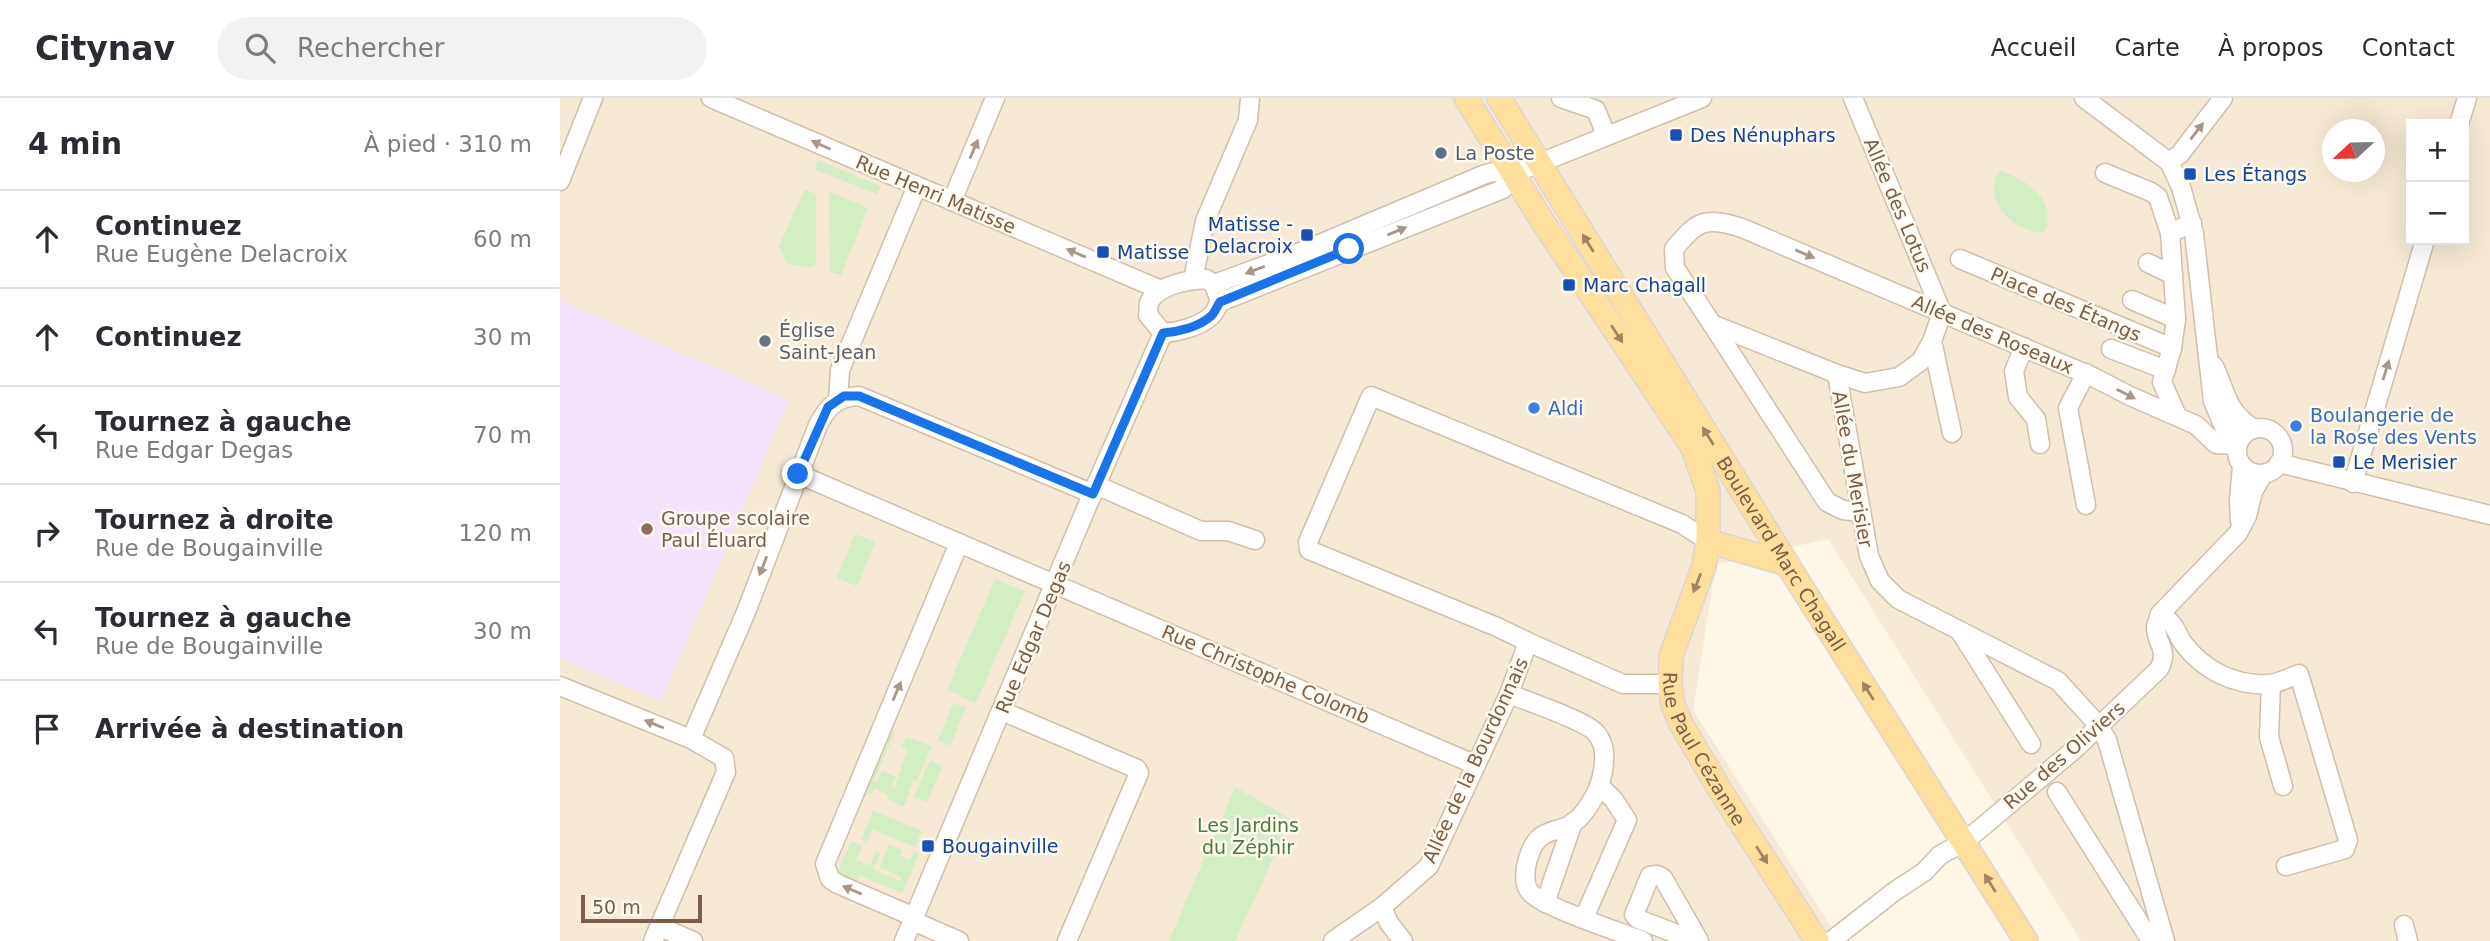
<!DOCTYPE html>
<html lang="fr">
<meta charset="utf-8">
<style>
body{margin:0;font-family:"DejaVu Sans",sans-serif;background:#f2f2f3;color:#2b2b33}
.controls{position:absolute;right:21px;top:21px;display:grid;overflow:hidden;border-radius:0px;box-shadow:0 7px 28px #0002}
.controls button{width:63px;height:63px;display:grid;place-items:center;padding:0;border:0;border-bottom:2px solid #e1e1e2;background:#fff;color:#2b2b33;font:35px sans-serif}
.compass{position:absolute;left:1762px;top:21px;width:63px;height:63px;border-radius:50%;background:#fff;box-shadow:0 7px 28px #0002;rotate:248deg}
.scale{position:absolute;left:21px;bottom:18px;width:121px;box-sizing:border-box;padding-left:7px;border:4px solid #7b5d49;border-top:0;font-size:19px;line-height:24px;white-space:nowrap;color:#7b5d49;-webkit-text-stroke:5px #fffaef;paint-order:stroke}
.stop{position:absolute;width:21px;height:21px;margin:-16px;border:5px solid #1a73e8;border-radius:50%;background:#fff}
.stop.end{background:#1a73e8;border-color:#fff;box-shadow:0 2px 7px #0008}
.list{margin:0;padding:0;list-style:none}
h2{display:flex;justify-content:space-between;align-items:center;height:91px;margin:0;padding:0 28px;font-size:30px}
h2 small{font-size:23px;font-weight:400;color:#7c7c81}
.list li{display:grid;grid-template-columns:46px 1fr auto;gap:21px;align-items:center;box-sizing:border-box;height:98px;padding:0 28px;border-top:2px solid #e1e1e2}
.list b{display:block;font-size:26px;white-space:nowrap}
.list p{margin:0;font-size:23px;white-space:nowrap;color:#7c7c81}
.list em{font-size:23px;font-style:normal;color:#7c7c81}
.icon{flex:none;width:38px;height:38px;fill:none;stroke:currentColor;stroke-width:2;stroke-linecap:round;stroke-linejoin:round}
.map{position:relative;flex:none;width:1930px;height:843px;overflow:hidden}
header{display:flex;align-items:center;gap:42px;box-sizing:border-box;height:98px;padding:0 35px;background:#fff;border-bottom:2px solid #e1e1e2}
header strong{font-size:33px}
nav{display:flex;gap:38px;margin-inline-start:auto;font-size:24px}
.search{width:490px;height:63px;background:#f2f2f3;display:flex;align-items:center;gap:18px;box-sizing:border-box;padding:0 24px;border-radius:38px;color:#7c7c81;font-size:26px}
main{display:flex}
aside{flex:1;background:#fff}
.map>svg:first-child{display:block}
</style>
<header>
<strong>Citynav</strong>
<div class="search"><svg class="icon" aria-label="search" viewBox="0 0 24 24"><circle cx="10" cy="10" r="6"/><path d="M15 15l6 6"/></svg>Rechercher</div>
<nav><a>Accueil</a><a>Carte</a><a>À propos</a><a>Contact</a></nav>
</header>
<main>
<aside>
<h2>4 min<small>À pied · 310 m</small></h2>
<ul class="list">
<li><svg class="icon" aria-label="ahead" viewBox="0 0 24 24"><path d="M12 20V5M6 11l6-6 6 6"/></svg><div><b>Continuez</b><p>Rue Eugène Delacroix</p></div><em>60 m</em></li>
<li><svg class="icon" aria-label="ahead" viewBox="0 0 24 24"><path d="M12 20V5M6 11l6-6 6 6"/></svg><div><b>Continuez</b></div><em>30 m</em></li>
<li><svg class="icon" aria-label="left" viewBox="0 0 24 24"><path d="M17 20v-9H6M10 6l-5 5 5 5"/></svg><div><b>Tournez à gauche</b><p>Rue Edgar Degas</p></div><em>70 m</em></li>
<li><svg class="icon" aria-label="right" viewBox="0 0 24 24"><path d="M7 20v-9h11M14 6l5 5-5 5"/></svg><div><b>Tournez à droite</b><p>Rue de Bougainville</p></div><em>120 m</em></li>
<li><svg class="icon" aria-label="left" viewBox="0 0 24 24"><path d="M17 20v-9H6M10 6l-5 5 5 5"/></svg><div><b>Tournez à gauche</b><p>Rue de Bougainville</p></div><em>30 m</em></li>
<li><svg class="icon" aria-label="arrive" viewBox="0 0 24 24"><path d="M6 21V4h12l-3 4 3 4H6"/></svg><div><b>Arrivée à destination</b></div></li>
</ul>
</aside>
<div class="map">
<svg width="1930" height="843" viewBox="0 0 1930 843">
<rect width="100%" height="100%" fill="#fef6e7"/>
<path fill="#f6e9d5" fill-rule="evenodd" d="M0 0H1930V843H1521L1268 441 1156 466 1133 612 1268 824 1274 834 1268 843H0ZM1851 26H1904V142H1851ZM1772 32H1814V74H1772Z"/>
<polygon fill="#f3e4fb" points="0,202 229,302 101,603 0,560"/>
<g fill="#d3eec4">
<polygon points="258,62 320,88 317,96 254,71"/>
<path d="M1439 73C1465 79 1501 106 1483 135 1453 134 1422 103 1439 73Z"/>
<polygon points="245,91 256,96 256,166 249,170 226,165 219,148"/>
<polygon points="269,94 308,110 281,177 270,174"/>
<polygon points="295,436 315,444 297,488 277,480"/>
<polygon points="435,481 465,493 416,605 387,592"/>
<polygon points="393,605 406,610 390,648 378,642"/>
<polygon points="326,630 335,634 314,682 317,684 322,673 336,679 332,688 335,689 347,652 341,649 347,639 372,648 357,683 353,682 344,709 327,701 328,697 315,690 311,696 299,691 313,659 319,662 327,644 321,641"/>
<polygon points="370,662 382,668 367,704 354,699"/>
<polygon points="675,689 731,721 675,843 609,843"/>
<polygon points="313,713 362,733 355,749 312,731 307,744 301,742"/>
<polygon points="291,743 302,748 296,762 310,768 316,753 321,755 313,771 340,783 342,779 320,769 329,747 342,752 340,758 350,762 354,753 359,756 342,795 299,777 294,788 275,780"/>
</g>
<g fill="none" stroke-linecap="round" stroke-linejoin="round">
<defs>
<g id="minor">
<polyline points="151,0 601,192"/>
<polyline points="1001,0 1036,12 1046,37"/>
<polyline points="1524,0 1609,64 1621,89 1634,135 1653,303 1664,329 1680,341"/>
<polyline points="1899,26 1907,0"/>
<polyline points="1609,64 1620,56 1663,0"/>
<polyline points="1545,75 1591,94 1598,99 1610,135"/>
<polyline points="0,83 33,0"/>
<polyline points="392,103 435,0"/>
<polyline points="1400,161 1612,250"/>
<polyline points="1588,165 1613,177"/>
<path d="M646 181 654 186 660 204C657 208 655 215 651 218 639 229 618 234 603 235L588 217C589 213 588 209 589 205 597 187 628 182 646 181Z"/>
<polyline points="633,182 645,123 688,22 690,0"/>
<polyline points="654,186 736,156 923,77 933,74 952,76 1142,0"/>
<polyline points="1572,202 1616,221"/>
<polyline points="660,204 943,91 952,76"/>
<polyline points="1152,226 1267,404 1283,412 1300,414"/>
<polyline points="1372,243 1392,335"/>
<polyline points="1464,249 1454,273 1458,299 1476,321 1480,346"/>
<polyline points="1551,251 1606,272"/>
<path d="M1654 268C1667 296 1666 313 1694 331"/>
<polyline points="1277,276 1305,285 1339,279 1361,263 1372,243 1382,215 1293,0"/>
<polyline points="278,303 280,272 357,88"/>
<polyline points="1617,318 1602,284 1612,250 1616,221 1610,135 1632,125"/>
<circle cx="1700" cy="353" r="23"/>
<polyline points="1719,365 1930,417"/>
<polyline points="238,376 916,667"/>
<polyline points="1793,385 1865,142"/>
<polyline points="536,387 641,433 668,433 695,442"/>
<polyline points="1526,407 1508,310 1526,275"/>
<polyline points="1680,423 1679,402 1682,368"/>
<path d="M1600 516C1617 527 1614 531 1623 545 1643 572 1675 588 1708 586 1718 586 1730 579 1739 576L1788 742 1785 751 1726 768"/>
<polyline points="1401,535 1471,646"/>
<polyline points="968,544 937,529 749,452 748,444 811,298 1122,426 1148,443"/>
<polyline points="1711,586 1709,639 1723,688"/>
<path d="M0 588 131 641 186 514 258 327C268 308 277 299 299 298L533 396"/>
<path d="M949 596C967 603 1026 623 1036 635 1044 644 1045 654 1044 665 1042 686 1035 701 1021 718 1000 742 976 720 966 769 965 777 964 787 970 794 982 809 1061 834 1083 843"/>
<polyline points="442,613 577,671 579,675 507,843"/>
<polyline points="1497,694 1591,843"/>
<polyline points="985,805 1013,724"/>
<polyline points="822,809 829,825 843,843"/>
<polyline points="354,819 278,786 270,781 265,766 399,445"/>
<polyline points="1024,820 1067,722 1054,702 1041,689"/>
<polyline points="353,823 399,843"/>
<polyline points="1844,827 1848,843"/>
<polyline points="100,829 133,843"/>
<polyline points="93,843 166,674 164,660 131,641"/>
<polyline points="344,843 536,387 603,235"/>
<polyline points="773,843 822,809 869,768 949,596 968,544 1063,586 1110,586"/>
<polyline points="1135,843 1078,821 1074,817 1090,778 1097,777 1103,780 1139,843"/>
<path d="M1271 843 1335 793 1364 774 1380 757 1404 744 1427 725 1516 650 1599 571C1610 551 1595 545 1596 528 1596 527 1600 517 1600 516L1678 435 1687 418 1693 394 1703 376"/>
<path d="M1605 843 1547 642 1539 628 1498 583 1338 501 1320 483 1309 458 1277 276 1152 226 1115 170 1114 151C1139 121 1145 119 1182 130L1533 279 1570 298 1636 327 1656 346 1677 347"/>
</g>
<g id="major">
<path id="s1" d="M906 0 981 121 1133 350 1148 393V443L1144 468 1111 558 1110 586 1113 607 1121 626 1163 697 1257 843"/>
<path id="s2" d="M939 0 1239 485 1466 843"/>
<polyline points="1148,443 1227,466"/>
</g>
</defs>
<use href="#minor" stroke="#d2beab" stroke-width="21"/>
<use href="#major" stroke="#ddd5d0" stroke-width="26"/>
<use href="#minor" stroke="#fff" stroke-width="18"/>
<use href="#major" stroke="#ffdf9d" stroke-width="23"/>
</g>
<defs><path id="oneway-solid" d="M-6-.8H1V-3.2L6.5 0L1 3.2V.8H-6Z" transform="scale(1.75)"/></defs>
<g fill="#a99689">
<use href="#oneway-solid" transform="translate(1637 33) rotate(-52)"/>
<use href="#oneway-solid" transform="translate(261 47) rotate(-156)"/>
<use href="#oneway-solid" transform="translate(414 51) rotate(-67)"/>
<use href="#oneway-solid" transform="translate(837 133) rotate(-22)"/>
<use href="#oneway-solid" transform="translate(516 155) rotate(-157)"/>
<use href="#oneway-solid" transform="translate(1245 156) rotate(23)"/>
<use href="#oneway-solid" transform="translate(695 172) rotate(159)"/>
<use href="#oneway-solid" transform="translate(1826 272) rotate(-73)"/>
<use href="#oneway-solid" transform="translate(1566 296) rotate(27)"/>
<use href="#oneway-solid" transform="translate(203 468) rotate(111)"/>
<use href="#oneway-solid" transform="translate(337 593) rotate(-67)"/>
<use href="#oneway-solid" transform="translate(94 626) rotate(-158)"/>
<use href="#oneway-solid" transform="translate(292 792) rotate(-157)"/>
</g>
<g fill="#a38462">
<use href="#oneway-solid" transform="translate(1028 145) rotate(-122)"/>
<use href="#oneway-solid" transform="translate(1057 236) rotate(57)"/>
<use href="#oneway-solid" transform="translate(1148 338) rotate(-122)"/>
<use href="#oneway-solid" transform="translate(1137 485) rotate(111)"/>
<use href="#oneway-solid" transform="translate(1308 593) rotate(-122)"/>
<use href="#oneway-solid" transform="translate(1202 757) rotate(57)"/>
<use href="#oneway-solid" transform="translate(1430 785) rotate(-122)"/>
</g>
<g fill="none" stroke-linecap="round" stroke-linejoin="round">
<path stroke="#1a73e8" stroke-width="9" d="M238 376 268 309 284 298H299L533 396 603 235C618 234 639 229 651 218 655 215 657 208 660 204L789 151"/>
</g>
<g fill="#1a4fb4" stroke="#fffaef" stroke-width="2.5">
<rect x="1109" y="30" width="14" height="14" rx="3.5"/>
<rect x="1623" y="69" width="14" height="14" rx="3.5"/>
<rect x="740" y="130" width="14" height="14" rx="3.5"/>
<rect x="536" y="147" width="14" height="14" rx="3.5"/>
<rect x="1002" y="180" width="14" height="14" rx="3.5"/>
<rect x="1772" y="357" width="14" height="14" rx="3.5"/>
<rect x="361" y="741" width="14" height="14" rx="3.5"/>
</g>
<circle fill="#5c6f8a" stroke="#fffaef" stroke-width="2.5" cx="881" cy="55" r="7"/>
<circle fill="#6b7280" stroke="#fffaef" stroke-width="2.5" cx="205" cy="243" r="7"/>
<g fill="#3f7fe0" stroke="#fffaef" stroke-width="2.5">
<circle cx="974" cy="310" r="7"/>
<circle cx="1736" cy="328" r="7"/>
</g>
<circle fill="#8d6e63" stroke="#fffaef" stroke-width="2.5" cx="87" cy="431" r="7"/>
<g text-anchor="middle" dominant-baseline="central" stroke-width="5" stroke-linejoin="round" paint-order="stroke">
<g font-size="19" fill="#164399" stroke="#fffaef" text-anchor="start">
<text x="1130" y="37">Des Nénuphars</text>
<text x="1644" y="76">Les Étangs</text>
<text x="733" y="126" text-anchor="end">Matisse -<tspan x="733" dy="22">Delacroix</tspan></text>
<text x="557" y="154">Matisse</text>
<text x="1023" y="187">Marc Chagall</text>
<text x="1793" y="364">Le Merisier</text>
<text x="382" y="748">Bougainville</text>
</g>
<g font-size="19" fill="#4e5e75" stroke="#fffaef" text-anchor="start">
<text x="895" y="55">La Poste</text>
</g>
<g font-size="19" fill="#7b5d49" stroke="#fffaef">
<text transform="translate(376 96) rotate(23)">Rue Henri Matisse</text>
<text transform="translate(1338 107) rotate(67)">Allée des Lotus</text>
<text transform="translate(1506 206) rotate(23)">Place des Étangs</text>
<text transform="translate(1433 236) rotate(23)">Allée des Roseaux</text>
<text transform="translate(1293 371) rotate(80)">Allée du Merisier</text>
<text stroke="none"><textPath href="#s2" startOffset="536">Boulevard Marc Chagall</textPath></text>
<text transform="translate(473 539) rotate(-67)">Rue Edgar Degas</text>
<text transform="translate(706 576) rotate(23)">Rue Christophe Colomb</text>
<text stroke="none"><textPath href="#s1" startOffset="735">Rue Paul Cézanne</textPath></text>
<text transform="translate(1504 657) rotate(-41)">Rue des Oliviers</text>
<text transform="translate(915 662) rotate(-65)">Allée de la Bourdonnais</text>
</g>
<g font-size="19" fill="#5b616d" stroke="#fffaef" text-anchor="start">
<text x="219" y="232">Église<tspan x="219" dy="22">Saint-Jean</tspan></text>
</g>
<g font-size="19" fill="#366cbe" stroke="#fffaef" text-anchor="start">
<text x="988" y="310">Aldi</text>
<text x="1750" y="317">Boulangerie de<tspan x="1750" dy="22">la Rose des Vents</tspan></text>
</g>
<g font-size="19" fill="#785e54" stroke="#fffaef" text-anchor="start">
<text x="101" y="420">Groupe scolaire<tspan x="101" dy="22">Paul Éluard</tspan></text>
</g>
<g font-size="19" fill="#4c7b3c" stroke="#fffaef">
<text x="688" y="727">Les Jardins<tspan x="688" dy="22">du Zéphir</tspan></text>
</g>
</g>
</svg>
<div class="controls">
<button>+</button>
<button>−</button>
</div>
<svg class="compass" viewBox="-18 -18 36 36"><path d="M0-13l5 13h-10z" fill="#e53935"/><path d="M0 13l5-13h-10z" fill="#7c7c81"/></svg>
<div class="scale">50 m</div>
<div class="stop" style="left:789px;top:151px"></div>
<div class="stop end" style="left:238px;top:376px"></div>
</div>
</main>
